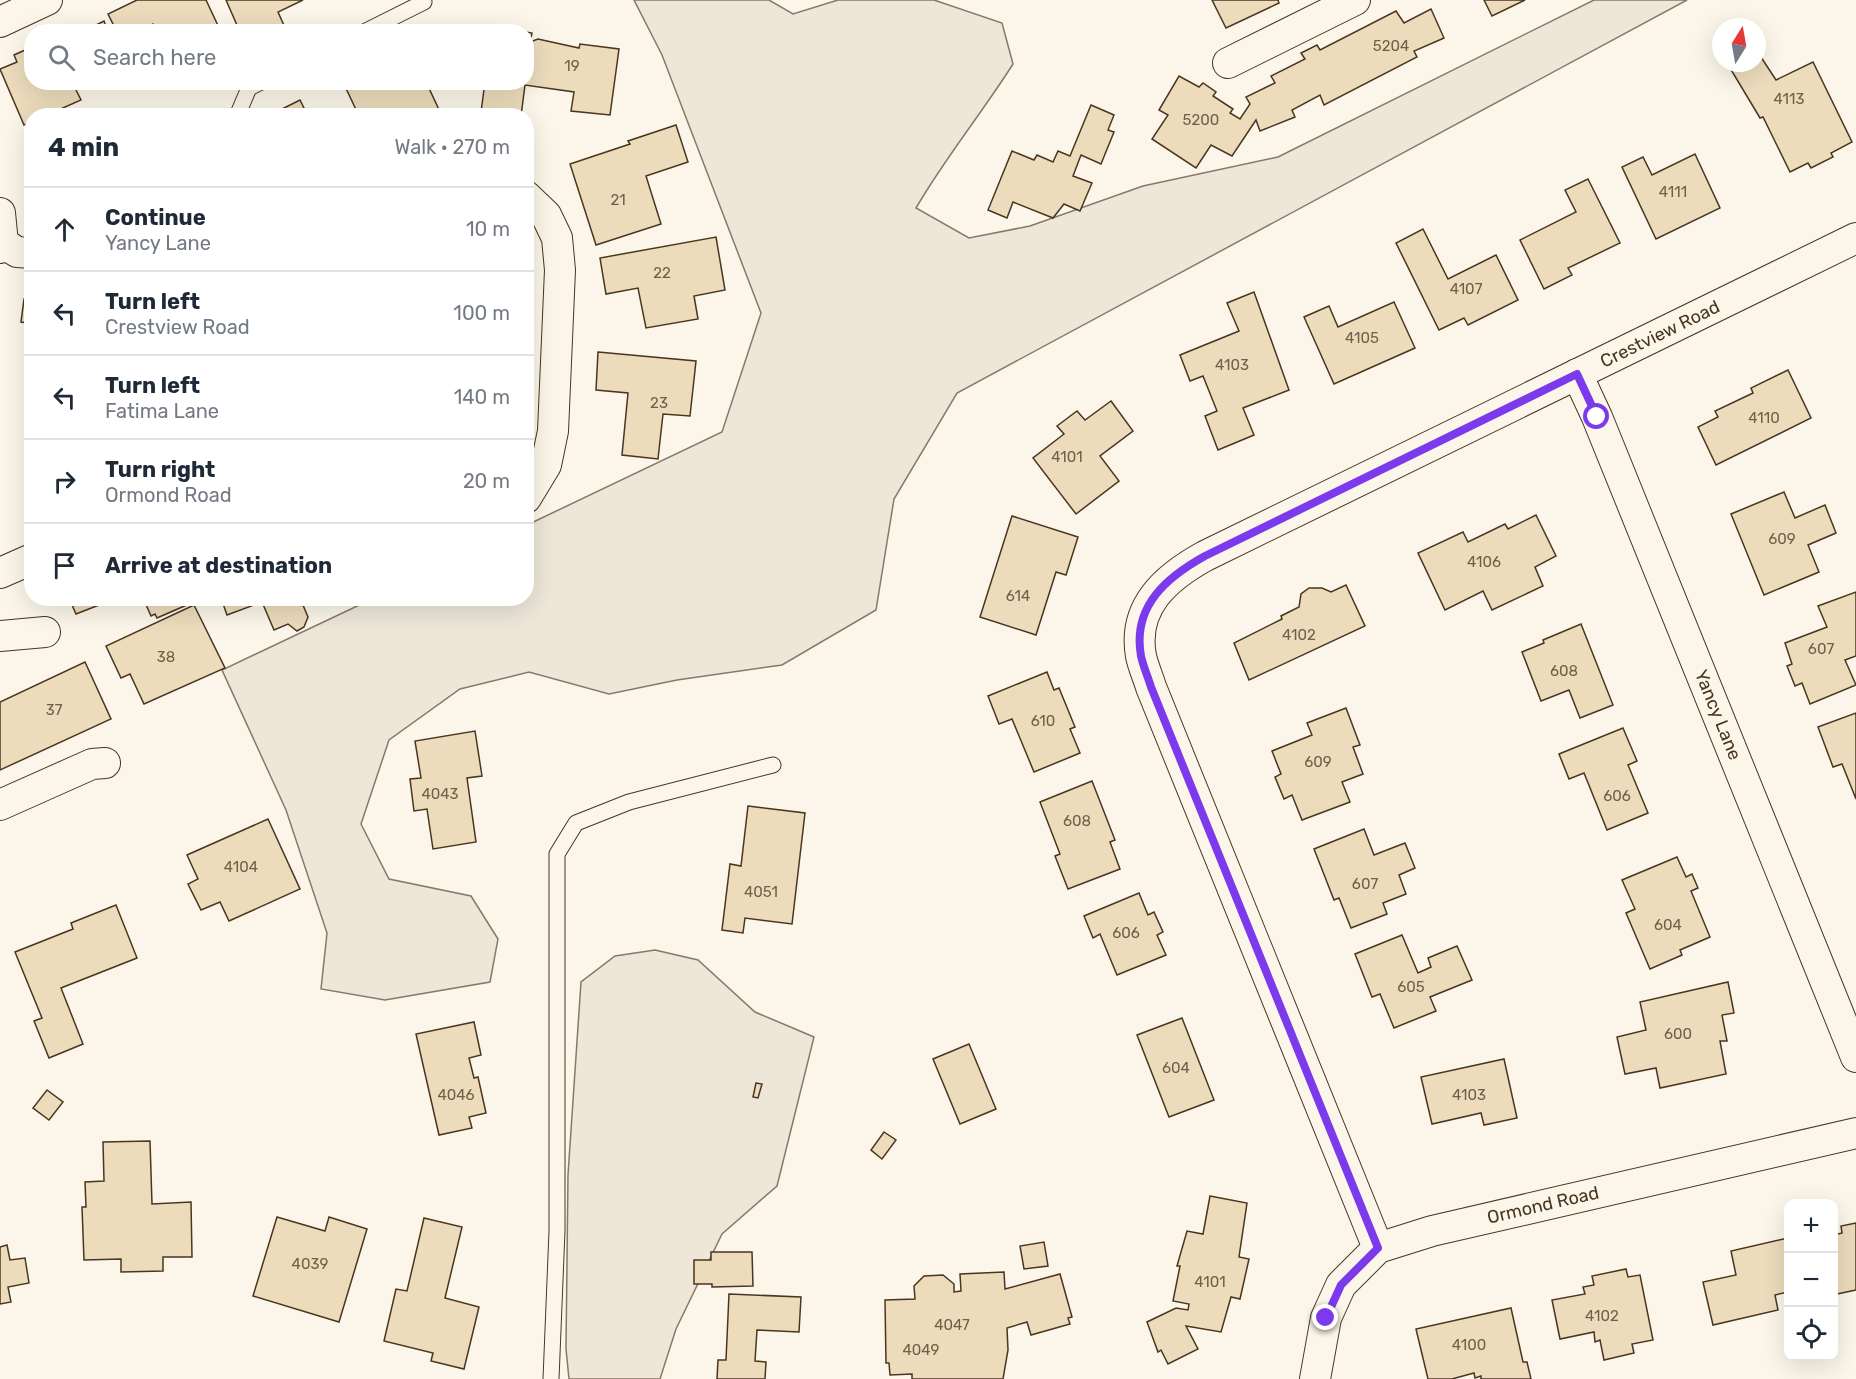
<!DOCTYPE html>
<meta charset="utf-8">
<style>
body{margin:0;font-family:Rubik,sans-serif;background:#f2f2f3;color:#1f2937}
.controls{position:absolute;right:18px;bottom:18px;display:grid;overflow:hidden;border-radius:12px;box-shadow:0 6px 24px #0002}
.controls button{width:54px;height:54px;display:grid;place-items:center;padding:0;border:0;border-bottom:2px solid #e0e1e3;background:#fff;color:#1f2937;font:30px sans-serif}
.compass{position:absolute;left:1712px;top:18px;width:54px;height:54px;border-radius:50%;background:#fff;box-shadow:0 6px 24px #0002;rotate:11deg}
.stop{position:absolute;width:18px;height:18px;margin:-14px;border:4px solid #7c3aed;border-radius:50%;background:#fff}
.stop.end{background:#7c3aed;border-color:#fff;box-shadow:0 2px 6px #0008}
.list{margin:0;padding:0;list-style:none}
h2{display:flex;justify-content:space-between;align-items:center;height:78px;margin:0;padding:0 24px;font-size:26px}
h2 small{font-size:20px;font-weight:400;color:#747a83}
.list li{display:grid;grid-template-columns:39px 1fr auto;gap:18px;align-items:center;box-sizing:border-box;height:84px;padding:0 24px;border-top:2px solid #e0e1e3}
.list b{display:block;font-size:22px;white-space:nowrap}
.list p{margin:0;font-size:20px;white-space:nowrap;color:#747a83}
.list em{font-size:20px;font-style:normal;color:#747a83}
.icon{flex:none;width:33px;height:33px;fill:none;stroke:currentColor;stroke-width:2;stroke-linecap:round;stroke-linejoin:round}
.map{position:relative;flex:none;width:1856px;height:1379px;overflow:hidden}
.search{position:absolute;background:#fff;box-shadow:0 6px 24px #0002;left:24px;top:24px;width:510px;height:66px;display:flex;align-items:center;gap:15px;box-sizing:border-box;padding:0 21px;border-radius:24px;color:#747a83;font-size:22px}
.panel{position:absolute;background:#fff;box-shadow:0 6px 24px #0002;left:24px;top:108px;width:510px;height:498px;border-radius:24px}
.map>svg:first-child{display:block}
</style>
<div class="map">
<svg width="1856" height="1379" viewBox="0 0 1856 1379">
<rect width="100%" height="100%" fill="#fbf6e9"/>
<g fill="#ede6d9" stroke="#887966" stroke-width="1.5">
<path d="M634 0H769L793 14 838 0H934L1002 23 1013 64C982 113 945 158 916 208L969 238 1030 226 1143 186 1278 157 1594 0H1687L957 393 894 499 876 610 782 665 677 680 609 694 529 672 460 689 389 740 361 824 389 879 471 896 498 939 490 982 385 1000 321 989 327 933 286 810 222 670 372 599 526 598 527 525 722 432 761 313 662 55Z"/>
<polygon points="655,950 698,960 755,1012 814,1037 777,1186 722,1234 676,1329 660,1379 569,1379 566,1349 568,1175 581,982 615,956"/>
</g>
<g fill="#ecdcbc" stroke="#4a3520" stroke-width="1.5">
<polygon points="137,0 206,0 221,32 156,32 153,24 137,32 117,32 108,14"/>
<polygon points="226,0 303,0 278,12 287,32 240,32"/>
<polygon points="1212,0 1278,0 1279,3 1226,28"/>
<polygon points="1484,0 1525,0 1492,16"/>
<polygon points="1431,9 1444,38 1414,51 1417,57 1324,105 1320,95 1292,110 1295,117 1260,131 1256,120 1232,156 1211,145 1196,168 1152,139 1168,115 1159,110 1179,76 1199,87 1203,83 1216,92 1213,96 1233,109 1230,113 1240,119 1250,104 1246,97 1275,83 1271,76 1305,59 1301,53 1317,45 1320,50 1396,11 1404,23"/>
<polygon points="104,21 108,32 82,32"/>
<polygon points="492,27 522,32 492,32"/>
<polygon points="526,32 532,33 530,42 538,39 579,48 580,44 619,49 610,115 571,111 574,92 525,85 521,116 481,112 485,82 526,82"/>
<polygon points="32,47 32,82 76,82 73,84 81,100 45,116 32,116 32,121 24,125 0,69 17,62 14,55"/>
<polygon points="1757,51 1776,80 1813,62 1852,142 1831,153 1833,157 1811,168 1808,163 1790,172 1763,117 1760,118 1727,63 1757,63"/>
<polygon points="343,82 426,82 442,116 359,116"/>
<polygon points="300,100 308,116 268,116"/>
<polygon points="1091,105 1114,115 1108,130 1114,132 1101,164 1081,155 1073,176 1092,183 1080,211 1064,204 1053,218 1013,202 1007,218 988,210 1012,151 1034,160 1037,155 1053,162 1058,151 1070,156"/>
<polygon points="676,125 688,162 646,176 661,224 596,245 570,164 630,144 628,141"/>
<polygon points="1695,154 1720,208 1656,239 1622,167 1643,157 1652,175"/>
<polygon points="1588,179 1620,243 1568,268 1572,275 1544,289 1520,240 1576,212 1565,190"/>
<polygon points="1423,229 1448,279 1496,255 1518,300 1468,325 1464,318 1439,330 1396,243"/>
<polygon points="716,237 725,290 694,296 698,319 646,328 638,288 606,294 600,258"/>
<polygon points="1254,292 1289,390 1243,408 1254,435 1218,450 1205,416 1217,411 1203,376 1190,381 1180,355 1239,331 1227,303"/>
<polygon points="24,299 32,300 32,365 26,364 28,323 21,322"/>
<polygon points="1394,302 1415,348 1334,384 1304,317 1329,306 1338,327"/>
<polygon points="598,352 696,361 690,416 663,414 658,459 622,455 628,393 596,390"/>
<polygon points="1788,370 1811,418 1716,465 1698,427 1718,417 1715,411 1753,393 1751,388"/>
<polygon points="1111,401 1133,431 1100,456 1119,481 1076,514 1033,458 1064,434 1057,426 1077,411 1085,420"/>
<polygon points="1784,492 1795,518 1825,505 1836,533 1808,545 1819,572 1764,595 1731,514"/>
<polygon points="1536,515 1556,556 1535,567 1543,586 1492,610 1483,591 1445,610 1418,553 1463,532 1468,542 1505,524 1508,529"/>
<polygon points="1012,516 1078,537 1066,575 1056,572 1036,635 980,617"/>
<polygon points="1346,585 1365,626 1249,680 1234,643 1282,619 1281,616 1299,607 1301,594 1309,588 1322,588 1331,592"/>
<polygon points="1856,592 1856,656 1845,660 1856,685 1810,704 1802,683 1795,686 1787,666 1792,664 1785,643 1827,627 1818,606"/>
<polygon points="69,598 117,598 76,614"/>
<polygon points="137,598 187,598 189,604 157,618 155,614 151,616 144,600 139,603"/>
<polygon points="221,598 300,598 308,617 304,627 297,631 288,624 274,630 262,602 227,615"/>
<polygon points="194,605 225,668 144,704 130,674 121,678 106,646"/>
<polygon points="1581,624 1613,705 1580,718 1569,690 1541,701 1522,652 1544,643 1543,640"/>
<polygon points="85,662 111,719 0,770 0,702"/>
<polygon points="1047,672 1054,690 1059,688 1075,727 1070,729 1080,753 1034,772 1012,719 999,724 988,696"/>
<polygon points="1346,708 1360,745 1353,747 1363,774 1342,782 1350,802 1302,820 1292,795 1284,799 1275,777 1281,774 1272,751 1312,735 1307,723"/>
<polygon points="1856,713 1856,799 1842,764 1833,767 1818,727"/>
<polygon points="1623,728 1637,761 1628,765 1648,813 1607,830 1584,773 1569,779 1559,754"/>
<polygon points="475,731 482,776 467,778 476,842 433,849 427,809 414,811 410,779 421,778 415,741"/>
<polygon points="1092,781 1115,840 1110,842 1120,869 1068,889 1055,856 1060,854 1040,802"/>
<polygon points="748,806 805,813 792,924 745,918 743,933 722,930 730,864 741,866"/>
<polygon points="268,819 300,889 229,921 220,902 201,910 188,884 198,879 187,855"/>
<polygon points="1364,829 1374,855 1405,843 1415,868 1399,875 1406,894 1383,903 1387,914 1351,928 1339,898 1334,900 1314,849"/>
<polygon points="1677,857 1686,877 1692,874 1698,888 1691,891 1710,937 1680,950 1682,955 1650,969 1626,913 1635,909 1622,880"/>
<polygon points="1139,893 1148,915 1154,912 1163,932 1157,935 1166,955 1117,975 1100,934 1093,938 1084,916"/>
<polygon points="116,905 137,958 61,988 83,1044 49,1058 34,1021 42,1018 15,952 73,929 71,923"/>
<polygon points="1402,935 1418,973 1431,967 1428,958 1457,946 1472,980 1430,997 1436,1011 1394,1028 1380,994 1372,997 1355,954"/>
<polygon points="1728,982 1734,1013 1722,1015 1727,1041 1720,1041 1726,1074 1660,1088 1656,1068 1625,1074 1617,1037 1646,1030 1640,1002"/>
<polygon points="1182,1018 1214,1100 1169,1117 1137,1035"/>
<polygon points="474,1022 481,1055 469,1058 474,1078 478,1077 486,1113 469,1117 472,1128 439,1135 416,1034"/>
<polygon points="969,1044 996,1109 960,1124 933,1059"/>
<polygon points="1504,1059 1517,1118 1484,1125 1481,1113 1432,1124 1421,1077"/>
<polygon points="756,1083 762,1084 758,1098 753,1097"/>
<polygon points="47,1090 63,1102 49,1120 33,1108"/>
<polygon points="884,1132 896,1140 882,1159 871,1150"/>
<polygon points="150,1141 152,1204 191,1202 192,1257 163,1257 163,1271 121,1272 121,1259 84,1260 82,1207 86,1207 85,1182 104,1181 103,1142"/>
<polygon points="1210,1196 1247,1203 1239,1257 1249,1259 1240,1299 1231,1297 1221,1332 1186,1326 1198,1349 1168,1364 1161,1350 1158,1352 1147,1322 1176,1308 1188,1310 1189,1304 1173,1301 1180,1266 1177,1266 1187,1231 1203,1234"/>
<polygon points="277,1217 325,1231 329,1217 367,1229 339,1322 253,1296"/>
<polygon points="424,1218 462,1227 445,1298 479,1307 464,1369 431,1361 433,1353 384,1341 396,1289 407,1291"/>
<polygon points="1856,1223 1856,1290 1837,1294 1834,1274 1834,1235 1842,1233 1841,1226"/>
<polygon points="1788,1238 1788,1292 1775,1295 1778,1310 1713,1325 1703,1282 1736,1275 1731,1251"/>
<polygon points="1044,1242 1048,1266 1024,1269 1020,1246"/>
<polygon points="7,1245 10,1260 25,1258 29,1283 8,1287 11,1302 0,1304 0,1247"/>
<polygon points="711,1252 752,1252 753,1286 712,1287 712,1284 694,1284 694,1260 711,1260"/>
<polygon points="1626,1269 1628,1277 1640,1275 1653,1340 1632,1344 1634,1353 1604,1360 1600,1340 1595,1342 1594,1332 1560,1339 1552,1300 1585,1294 1583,1287 1594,1285 1592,1276"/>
<polygon points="1004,1272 1005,1289 1060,1274 1072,1317 1068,1318 1070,1324 1031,1335 1027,1322 1007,1328 1008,1350 1003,1379 912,1379 912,1374 890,1375 889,1363 886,1363 885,1300 915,1299 914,1286 924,1276 943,1275 954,1284 954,1292 961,1291 960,1274"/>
<polygon points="729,1294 801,1297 799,1332 757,1330 755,1361 766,1362 765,1379 717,1379 718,1360 726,1360"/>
<polygon points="1511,1308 1523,1362 1527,1362 1531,1379 1481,1379 1481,1376 1475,1378 1474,1373 1452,1379 1428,1379 1416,1329"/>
</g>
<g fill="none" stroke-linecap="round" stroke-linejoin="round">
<defs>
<g id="service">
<polyline points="364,32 424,2"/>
<polyline points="237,116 249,88 261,82"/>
<polyline points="551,1379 557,1231 557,854 576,823 629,802 773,765"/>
</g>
<g id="minor">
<polyline points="0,22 47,0"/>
<polyline points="1228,63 1355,0"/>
<polyline points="526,196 546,215 557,238 560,270 553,431 546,465 526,498"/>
<polyline points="0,213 3,243 0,248"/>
<polyline points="3,243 17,252 32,253"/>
<polyline points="1577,374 1597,417 1856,1057"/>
<polyline points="0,573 32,559"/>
<polyline points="0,636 45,632"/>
<polyline points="0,805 92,764 105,763"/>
<path d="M1378 1248 1151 687C1148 677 1143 666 1141 656 1132 606 1167 577 1205 556L1856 238"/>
<polyline points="1315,1379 1326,1318 1341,1285 1378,1248 1432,1231 1856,1133"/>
</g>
</defs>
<use href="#service" stroke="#4a3520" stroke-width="17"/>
<use href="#minor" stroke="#4a3520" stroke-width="32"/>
<use href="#service" stroke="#fbf6e9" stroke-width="15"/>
<use href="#minor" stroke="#fbf6e9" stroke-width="30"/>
</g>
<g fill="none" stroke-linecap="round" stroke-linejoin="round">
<path stroke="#7c3aed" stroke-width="8" d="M1326 1318 1341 1285 1378 1248 1151 687C1148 677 1143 666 1141 656 1132 606 1167 577 1205 556L1577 374 1597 417"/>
</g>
<g text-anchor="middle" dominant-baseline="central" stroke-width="4.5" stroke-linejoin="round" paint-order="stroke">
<g font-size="15" fill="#725f47">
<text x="1391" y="46">5204</text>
<text x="572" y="66">19</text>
<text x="1789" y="99">4113</text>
<text x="1201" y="120">5200</text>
<text x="1673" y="192">4111</text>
<text x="618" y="200">21</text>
<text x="662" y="273">22</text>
<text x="1466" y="289">4107</text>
<text x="1362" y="338">4105</text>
<text x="1232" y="365">4103</text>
<text x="659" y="403">23</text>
<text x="1764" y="418">4110</text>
<text x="1067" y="457">4101</text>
<text x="1782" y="539">609</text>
<text x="1484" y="562">4106</text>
<text x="1018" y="596">614</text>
<text x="1299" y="635">4102</text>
<text x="1821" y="649">607</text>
<text x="166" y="657">38</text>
<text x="1564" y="671">608</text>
<text x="54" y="710">37</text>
<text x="1043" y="721">610</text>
<text x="1318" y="762">609</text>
<text x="440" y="794">4043</text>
<text x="1617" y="796">606</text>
<text x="1077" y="821">608</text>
<text x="241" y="867">4104</text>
<text x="1365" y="884">607</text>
<text x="761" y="892">4051</text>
<text x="1668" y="925">604</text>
<text x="1126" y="933">606</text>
<text x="1411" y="987">605</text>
<text x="1678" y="1034">600</text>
<text x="1176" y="1068">604</text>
<text x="456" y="1095">4046</text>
<text x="1469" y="1095">4103</text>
<text x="310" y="1264">4039</text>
<text x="1210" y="1282">4101</text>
<text x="1602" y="1316">4102</text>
<text x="952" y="1325">4047</text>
<text x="1469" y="1345">4100</text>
<text x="921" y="1350">4049</text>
</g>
<g font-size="18" fill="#4a3520" stroke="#fbf6e9">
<text transform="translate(1660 334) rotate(-26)">Crestview Road</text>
<text transform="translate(1718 715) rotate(68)">Yancy Lane</text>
<text transform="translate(1543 1205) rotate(-13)">Ormond Road</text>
</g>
</g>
</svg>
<div class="controls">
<button>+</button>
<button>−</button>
<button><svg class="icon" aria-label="locate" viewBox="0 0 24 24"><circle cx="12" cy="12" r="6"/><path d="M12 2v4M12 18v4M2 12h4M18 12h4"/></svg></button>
</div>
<svg class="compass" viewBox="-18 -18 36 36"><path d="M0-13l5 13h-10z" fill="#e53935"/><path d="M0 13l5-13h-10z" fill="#747a83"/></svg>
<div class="stop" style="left:1597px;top:417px"></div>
<div class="stop end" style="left:1326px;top:1318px"></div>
<div class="search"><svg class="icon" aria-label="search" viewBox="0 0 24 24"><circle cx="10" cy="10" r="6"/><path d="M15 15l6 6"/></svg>Search here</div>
<section class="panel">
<h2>4 min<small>Walk · 270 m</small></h2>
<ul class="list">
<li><svg class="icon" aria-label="ahead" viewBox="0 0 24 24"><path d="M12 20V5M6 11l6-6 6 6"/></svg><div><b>Continue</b><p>Yancy Lane</p></div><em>10 m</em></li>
<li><svg class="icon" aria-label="left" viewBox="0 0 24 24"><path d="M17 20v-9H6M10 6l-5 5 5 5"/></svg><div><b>Turn left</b><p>Crestview Road</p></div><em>100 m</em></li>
<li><svg class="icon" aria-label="left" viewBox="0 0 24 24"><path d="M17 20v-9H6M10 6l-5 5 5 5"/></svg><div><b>Turn left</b><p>Fatima Lane</p></div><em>140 m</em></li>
<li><svg class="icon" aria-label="right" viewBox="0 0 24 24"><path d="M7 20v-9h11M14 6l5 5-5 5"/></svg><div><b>Turn right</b><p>Ormond Road</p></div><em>20 m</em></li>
<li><svg class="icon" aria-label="arrive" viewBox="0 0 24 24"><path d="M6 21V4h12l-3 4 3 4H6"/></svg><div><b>Arrive at destination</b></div></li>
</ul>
</section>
</div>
